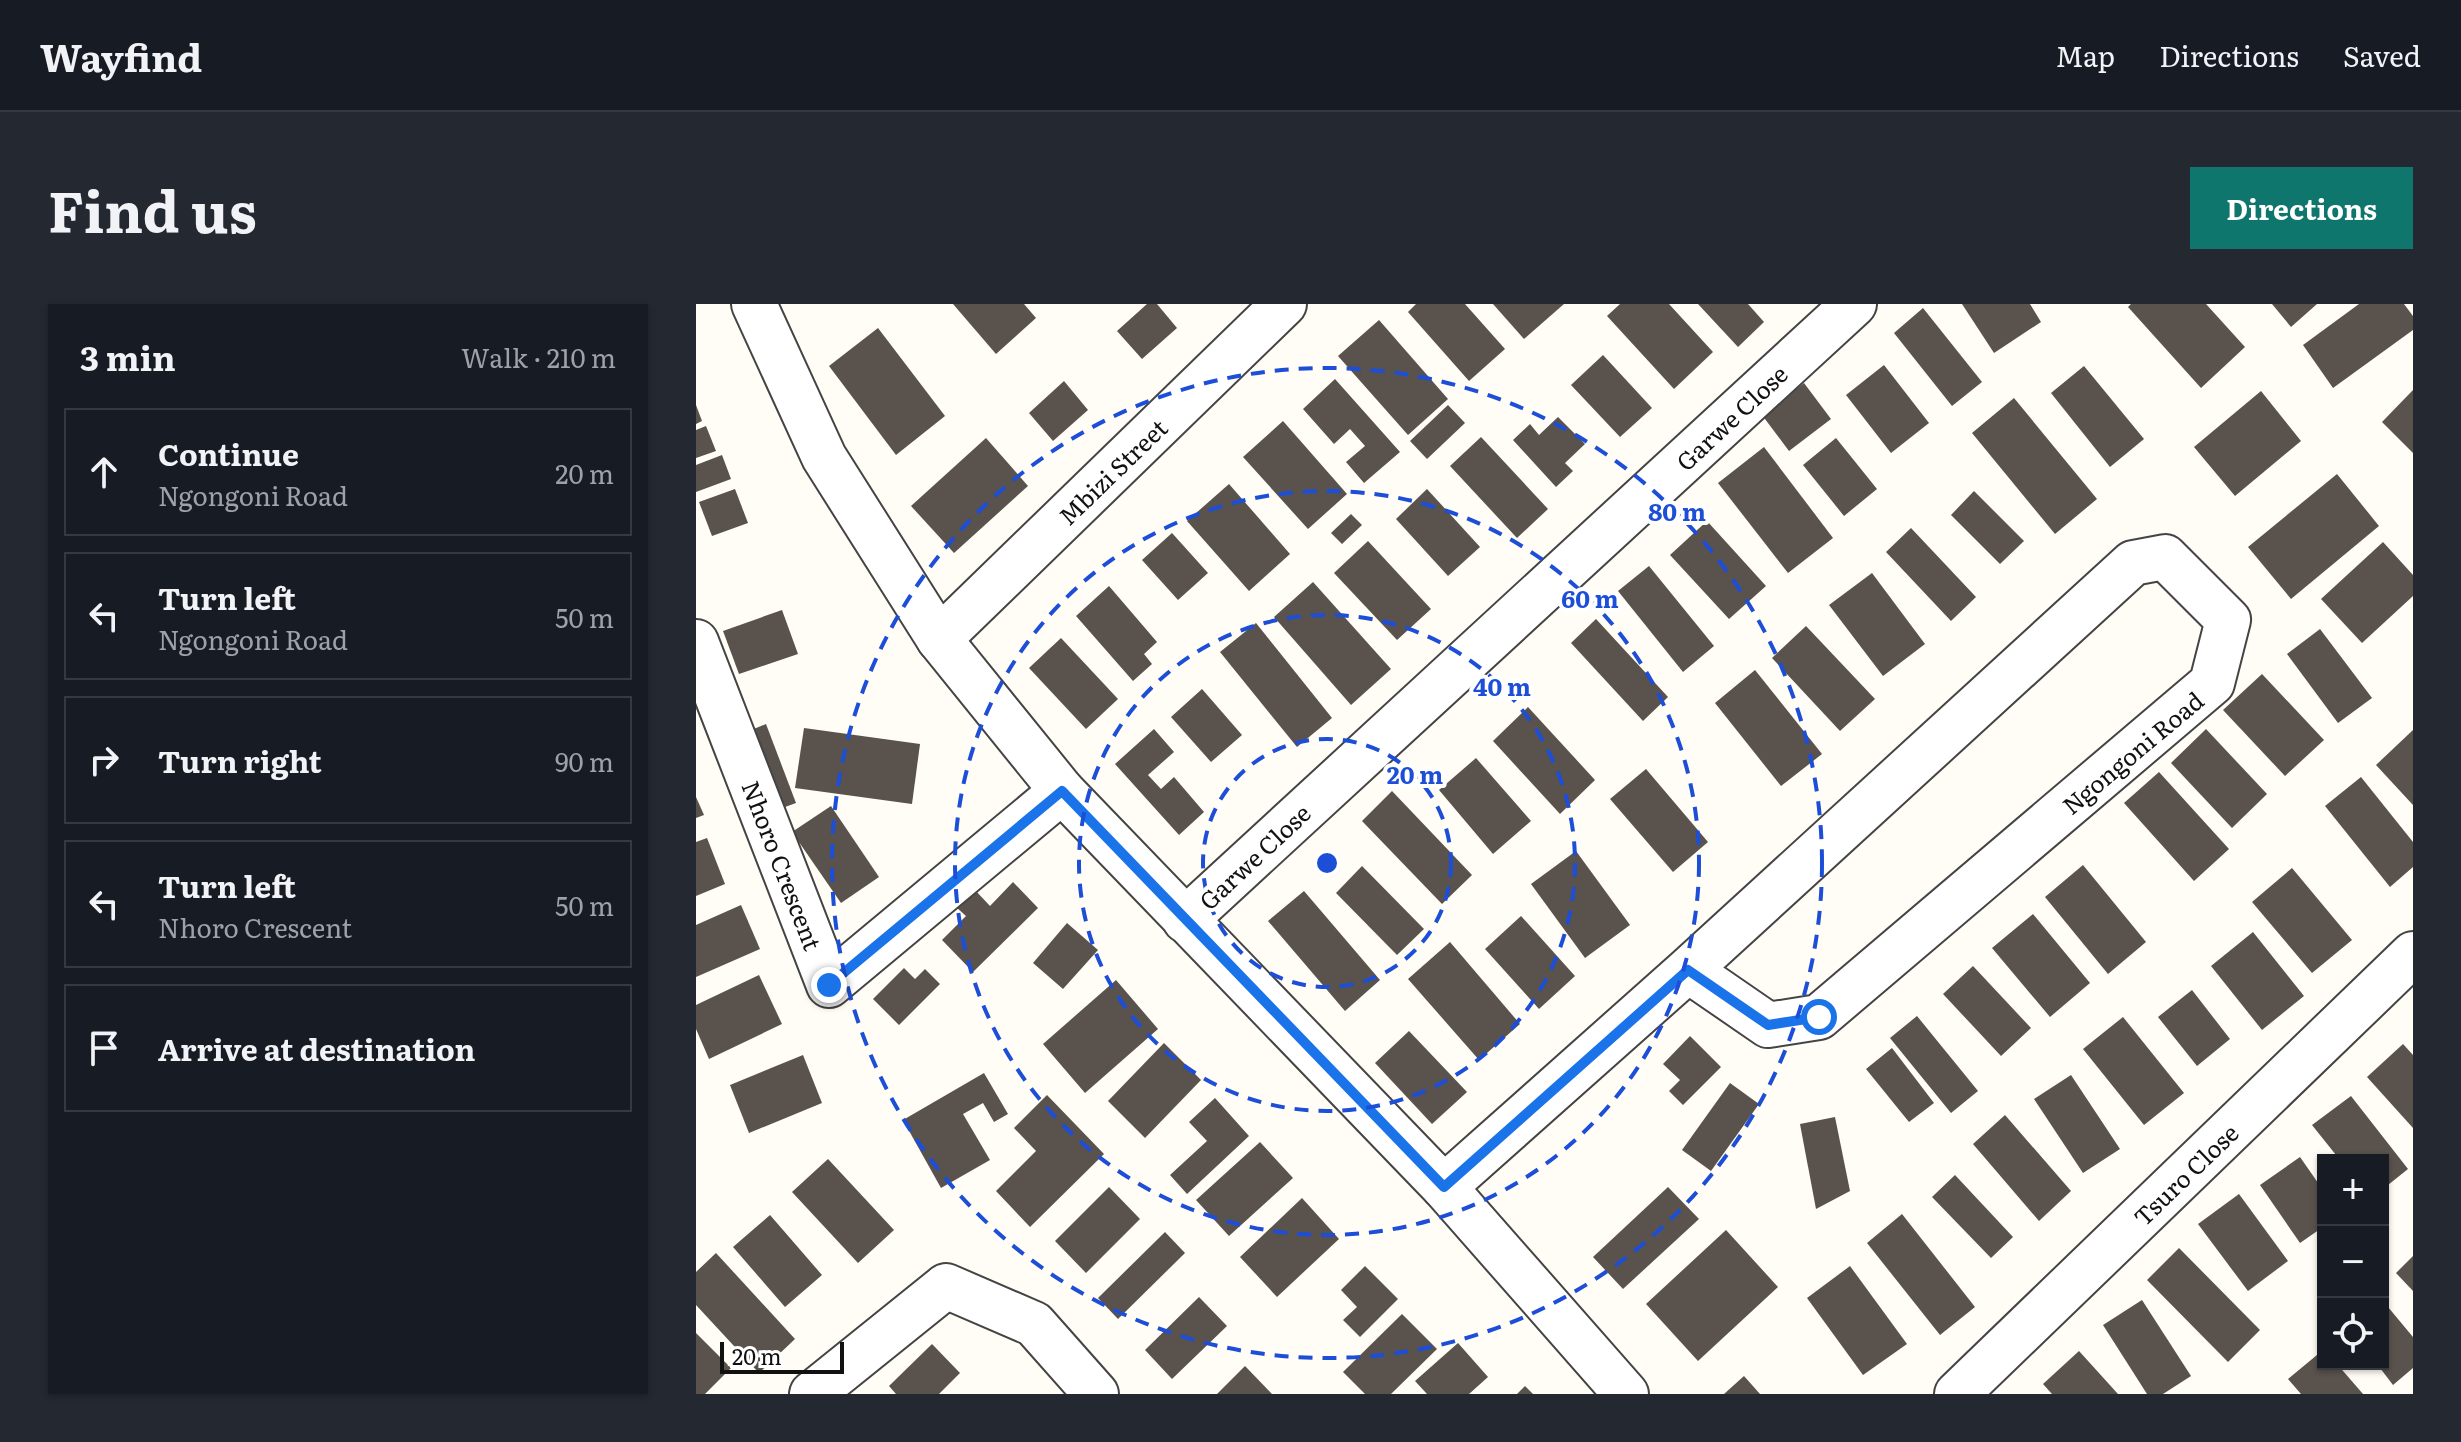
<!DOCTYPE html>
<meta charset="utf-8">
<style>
body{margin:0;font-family:Literata,serif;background:#242831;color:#f1f3f6}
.controls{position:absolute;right:24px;bottom:24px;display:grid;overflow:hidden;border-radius:0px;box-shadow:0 2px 6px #0004}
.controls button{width:72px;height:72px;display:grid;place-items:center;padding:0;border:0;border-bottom:2px solid #363941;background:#171b24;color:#f1f3f6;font:40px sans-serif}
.scale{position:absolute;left:24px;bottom:20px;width:124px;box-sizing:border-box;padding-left:8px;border:4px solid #111;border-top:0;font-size:22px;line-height:28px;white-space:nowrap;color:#111;-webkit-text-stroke:6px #fff;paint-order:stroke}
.stop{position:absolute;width:24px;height:24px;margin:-18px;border:6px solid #1a73e8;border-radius:50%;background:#fff}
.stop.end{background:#1a73e8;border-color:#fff;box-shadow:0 2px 8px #0008}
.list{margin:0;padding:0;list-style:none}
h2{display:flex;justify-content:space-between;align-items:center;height:104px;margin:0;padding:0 32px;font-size:34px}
h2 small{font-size:26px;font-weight:400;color:#9ea1a6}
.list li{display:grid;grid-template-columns:52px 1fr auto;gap:24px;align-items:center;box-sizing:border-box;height:128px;margin:0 16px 16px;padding:0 16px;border:2px solid #363941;border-radius:0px}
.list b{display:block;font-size:30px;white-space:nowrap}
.list p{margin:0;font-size:26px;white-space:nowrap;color:#9ea1a6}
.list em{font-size:26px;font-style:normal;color:#9ea1a6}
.icon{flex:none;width:44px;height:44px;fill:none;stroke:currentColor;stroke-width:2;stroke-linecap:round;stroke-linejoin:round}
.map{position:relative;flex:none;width:1717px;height:1090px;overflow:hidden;border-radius:0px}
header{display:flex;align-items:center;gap:48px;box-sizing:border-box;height:112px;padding:0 40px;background:#171b24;border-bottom:2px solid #363941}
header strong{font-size:38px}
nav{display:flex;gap:44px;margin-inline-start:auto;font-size:28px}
.intro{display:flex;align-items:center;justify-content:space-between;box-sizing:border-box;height:192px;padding:0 48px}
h1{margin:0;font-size:56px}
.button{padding:20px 36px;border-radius:0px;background:#0f766e;color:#fff;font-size:28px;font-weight:700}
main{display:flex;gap:48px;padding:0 48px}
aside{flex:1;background:#171b24;border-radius:0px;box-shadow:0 2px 6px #0004}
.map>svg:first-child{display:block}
</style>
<header>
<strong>Wayfind</strong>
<nav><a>Map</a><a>Directions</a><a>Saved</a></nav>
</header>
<div class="intro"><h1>Find us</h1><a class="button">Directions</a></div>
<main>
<aside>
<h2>3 min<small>Walk · 210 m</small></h2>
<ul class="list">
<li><svg class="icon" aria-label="ahead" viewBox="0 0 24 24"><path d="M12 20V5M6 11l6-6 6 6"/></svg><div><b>Continue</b><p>Ngongoni Road</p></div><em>20 m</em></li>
<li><svg class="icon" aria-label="left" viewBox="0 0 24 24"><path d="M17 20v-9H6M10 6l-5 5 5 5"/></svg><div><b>Turn left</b><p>Ngongoni Road</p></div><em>50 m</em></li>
<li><svg class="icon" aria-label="right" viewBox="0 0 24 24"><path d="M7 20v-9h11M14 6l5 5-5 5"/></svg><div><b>Turn right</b></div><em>90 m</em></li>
<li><svg class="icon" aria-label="left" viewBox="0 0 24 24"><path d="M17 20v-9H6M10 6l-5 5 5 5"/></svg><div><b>Turn left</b><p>Nhoro Crescent</p></div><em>50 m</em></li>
<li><svg class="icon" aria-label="arrive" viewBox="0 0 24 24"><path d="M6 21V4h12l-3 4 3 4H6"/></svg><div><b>Arrive at destination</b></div></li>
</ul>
</aside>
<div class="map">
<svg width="1717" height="1090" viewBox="0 0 1717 1090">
<rect width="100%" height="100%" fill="#fffdf5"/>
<g fill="#5a524d">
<polygon points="257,0 328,0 340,14 300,50"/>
<polygon points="451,0 461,0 481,24 446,55 421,27"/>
<polygon points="720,0 769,0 809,45 773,77 712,8"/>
<polygon points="797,0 868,0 828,35"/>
<polygon points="924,0 973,0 1017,48 978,85 911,12"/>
<polygon points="1002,0 1052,0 1068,18 1042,43"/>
<polygon points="1266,0 1334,0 1345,18 1298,49"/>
<polygon points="1435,0 1510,0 1549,43 1505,84 1432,3"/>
<polygon points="1576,0 1621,0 1595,23"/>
<polygon points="1663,0 1708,0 1717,12 1717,26 1637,84 1607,41"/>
<polygon points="1227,4 1286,78 1256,102 1198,29"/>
<polygon points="683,16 752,95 712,131 642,52"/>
<polygon points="182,24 249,112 200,151 133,62"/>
<polygon points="907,51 956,104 924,133 875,81"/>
<polygon points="1188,61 1233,119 1195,149 1150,91"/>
<polygon points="1388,62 1448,135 1414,163 1355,89"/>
<polygon points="639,75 704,148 668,179 650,158 669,142 654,125 638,140 607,105"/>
<polygon points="368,77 392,106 357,137 333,109"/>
<polygon points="1108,79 1135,115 1093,147 1066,111"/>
<polygon points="1717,86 1717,149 1686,118"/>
<polygon points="1565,87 1605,137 1539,192 1498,143"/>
<polygon points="1318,94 1401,195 1359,230 1276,129"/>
<polygon points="0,101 6,117 0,120"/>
<polygon points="752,101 769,119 731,155 714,137"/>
<polygon points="862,113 889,140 869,159 877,167 860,183 817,136 834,120 843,131"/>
<polygon points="587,117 651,190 612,225 547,153"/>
<polygon points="10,122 20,147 0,154 0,126"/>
<polygon points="785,133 852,205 821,234 754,162"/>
<polygon points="290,134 332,182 258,249 215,202"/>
<polygon points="1140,134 1181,185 1148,212 1107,161"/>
<polygon points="1068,143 1137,234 1092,269 1022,179"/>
<polygon points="26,151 35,175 0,188 0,161"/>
<polygon points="1641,170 1683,222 1595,295 1552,243"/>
<polygon points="533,180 594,250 553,287 491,217"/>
<polygon points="39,185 52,219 16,232 3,198"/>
<polygon points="731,185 784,243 752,272 700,215"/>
<polygon points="1278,187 1328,237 1304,260 1255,211"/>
<polygon points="655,210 666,221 646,240 635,229"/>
<polygon points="1011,217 1070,282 1033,315 974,251"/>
<polygon points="1215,224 1280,293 1255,317 1190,248"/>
<polygon points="476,229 512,269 482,296 446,256"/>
<polygon points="672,237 735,305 701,336 638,269"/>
<polygon points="1687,238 1717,271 1717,292 1666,339 1625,295"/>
<polygon points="953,262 1018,342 987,368 922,287"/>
<polygon points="1176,269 1229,340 1187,372 1133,301"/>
<polygon points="617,278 695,365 655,401 578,313"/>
<polygon points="413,282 461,338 448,350 456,360 437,377 380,312"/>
<polygon points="86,306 102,350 43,370 27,327"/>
<polygon points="900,315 972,393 947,417 875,339"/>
<polygon points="560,319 636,414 601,443 524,348"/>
<polygon points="1110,322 1179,395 1144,427 1076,354"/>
<polygon points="1624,325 1676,394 1642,419 1591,350"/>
<polygon points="365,334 422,395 390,425 333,364"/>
<polygon points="1059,366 1126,450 1085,482 1019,399"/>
<polygon points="1566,370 1628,436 1589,472 1527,406"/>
<polygon points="506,385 546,431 515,458 475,413"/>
<polygon points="832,403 899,476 864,510 797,437"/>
<polygon points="70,420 100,499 78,507 48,429"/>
<polygon points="108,424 224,440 216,500 99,484"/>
<polygon points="458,425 478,448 452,471 465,485 478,473 508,508 483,531 419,460"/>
<polygon points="1510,425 1571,490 1536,524 1475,459"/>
<polygon points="1717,426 1717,501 1680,461"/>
<polygon points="780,454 835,517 797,550 743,486"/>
<polygon points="950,465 1012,538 977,568 914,495"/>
<polygon points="1463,468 1533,545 1498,577 1428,499"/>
<polygon points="1665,473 1717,538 1717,563 1694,583 1629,502"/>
<polygon points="696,487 776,571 746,600 666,517"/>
<polygon points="0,493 8,511 0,514"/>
<polygon points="135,502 183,573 145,599 96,528"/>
<polygon points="11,534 29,580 0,592 0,538"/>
<polygon points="880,547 934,621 889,654 835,580"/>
<polygon points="1387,561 1450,638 1412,670 1349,593"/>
<polygon points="666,562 728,625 701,651 640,589"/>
<polygon points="1596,564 1656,636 1616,669 1556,598"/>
<polygon points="317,578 342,604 277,668 246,636 270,612 260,603 278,585 294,602"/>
<polygon points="608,587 684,676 649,707 572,617"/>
<polygon points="45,601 64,645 0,673 0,621"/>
<polygon points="1337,610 1394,679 1354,713 1296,644"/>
<polygon points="825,612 879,672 843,705 789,645"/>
<polygon points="371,619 402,646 367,685 337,659"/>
<polygon points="1557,628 1608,692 1566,726 1515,662"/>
<polygon points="754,638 824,720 783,756 712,675"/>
<polygon points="1277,662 1335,724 1305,752 1247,690"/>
<polygon points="208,664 219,675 229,665 244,680 203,721 177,695"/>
<polygon points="63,671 86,720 13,755 0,725 0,701"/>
<polygon points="420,676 462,725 389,789 347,740"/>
<polygon points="1496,686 1534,735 1501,762 1462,713"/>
<polygon points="1221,712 1282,787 1255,809 1194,734"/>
<polygon points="1427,713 1488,789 1448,821 1387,745"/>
<polygon points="713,727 771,788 736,820 679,759"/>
<polygon points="994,732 1025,763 987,801 973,787 984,776 967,760"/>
<polygon points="468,739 505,776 449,834 412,797"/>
<polygon points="1707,740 1717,751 1717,824 1671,773"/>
<polygon points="1196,744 1238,799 1213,818 1170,765"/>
<polygon points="107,751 126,799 53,829 34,781"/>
<polygon points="288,769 312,810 298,818 287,799 267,810 294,856 245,884 207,816"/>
<polygon points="1375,771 1424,845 1387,869 1338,795"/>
<polygon points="1034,779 1063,800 1015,867 986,846"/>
<polygon points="351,791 408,850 334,923 300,887 340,847 318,824"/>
<polygon points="1655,792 1712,865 1687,885 1687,856 1644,856 1616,821"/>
<polygon points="519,794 553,832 491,890 474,871 511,837 493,818"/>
<polygon points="1309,811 1375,887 1343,917 1277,840"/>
<polygon points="1139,813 1154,887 1120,905 1104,820"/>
<polygon points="564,838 597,874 533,932 500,896"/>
<polygon points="1604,853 1627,886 1627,923 1604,939 1564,881"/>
<polygon points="132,855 198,926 162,959 96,888"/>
<polygon points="1259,871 1317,933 1295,954 1236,893"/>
<polygon points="413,883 444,915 390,969 359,937"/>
<polygon points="972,883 1003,915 927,985 897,953"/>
<polygon points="1543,890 1592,957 1552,987 1502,920"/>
<polygon points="606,894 643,935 581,993 544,953"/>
<polygon points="1206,910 1279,1003 1244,1031 1171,939"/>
<polygon points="74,911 126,971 89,1003 37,943"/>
<polygon points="1030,926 1082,983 1002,1057 950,1000"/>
<polygon points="469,928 489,949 422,1015 402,994"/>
<polygon points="1483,944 1564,1026 1532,1058 1451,976"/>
<polygon points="20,949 99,1035 63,1069 0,1001 0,968"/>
<polygon points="1717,952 1717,987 1700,969"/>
<polygon points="669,962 702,995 664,1033 647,1016 661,1003 645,986"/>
<polygon points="1154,962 1211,1040 1167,1071 1111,994"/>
<polygon points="503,993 531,1022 476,1075 449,1046"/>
<polygon points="1446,996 1495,1072 1467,1090 1451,1090 1407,1021"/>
<polygon points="1687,997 1717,1033 1717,1064 1697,1081 1681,1060 1687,1060"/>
<polygon points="706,1010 741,1045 695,1090 669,1090 647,1068"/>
<polygon points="0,1029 35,1064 9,1090 0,1090"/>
<polygon points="762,1039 792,1073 773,1090 731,1090 719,1077"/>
<polygon points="236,1040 264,1069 243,1090 200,1090 193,1082"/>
<polygon points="1627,1046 1627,1060 1641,1060 1667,1090 1605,1090 1592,1075"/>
<polygon points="1383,1047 1422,1090 1356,1090 1347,1080"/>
<polygon points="549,1062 576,1090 521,1090"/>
<polygon points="1048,1072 1064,1090 1028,1090"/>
<polygon points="829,1082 837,1090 821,1090"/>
</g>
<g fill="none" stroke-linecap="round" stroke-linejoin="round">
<defs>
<g id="minor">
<polyline points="58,0 128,153 243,335 366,487 748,883 930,1090"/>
<polyline points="243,335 588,0"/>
<polyline points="0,338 133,681 366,487"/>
<polyline points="489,616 1158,0"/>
<polyline points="748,883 992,666 1437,259 1469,253 1532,316 1516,379 1123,713 1072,721 992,666"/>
<polyline points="116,1090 250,982 338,1020 400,1090"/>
<polyline points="1261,1090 1717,650"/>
</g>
</defs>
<use href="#minor" stroke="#444" stroke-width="48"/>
<use href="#minor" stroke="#fff" stroke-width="44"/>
</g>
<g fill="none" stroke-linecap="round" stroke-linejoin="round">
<polyline stroke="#1a73e8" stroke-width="10" points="133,681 366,487 748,883 992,666 1072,721 1123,713"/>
</g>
<g fill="none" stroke="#1d4ed8" stroke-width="4" stroke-dasharray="14 10">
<circle cx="631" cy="559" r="124"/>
<circle cx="631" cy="559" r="248"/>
<circle cx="631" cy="559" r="372"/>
<circle cx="631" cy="559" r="495"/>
</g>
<g text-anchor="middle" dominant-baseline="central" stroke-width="8" stroke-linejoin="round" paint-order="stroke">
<g font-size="24" fill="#111" stroke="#fff">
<text transform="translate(1035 113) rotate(-43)">Garwe Close</text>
<text transform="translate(416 167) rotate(-44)">Mbizi Street</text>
<text transform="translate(1436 448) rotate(-40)">Ngongoni Road</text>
<text transform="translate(558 552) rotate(-43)">Garwe Close</text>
<text transform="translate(87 561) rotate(69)">Nhoro Crescent</text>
<text transform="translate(1489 870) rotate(-44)">Tsuro Close</text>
</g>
</g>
<circle cx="631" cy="559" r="12" fill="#1d4ed8" stroke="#fff" stroke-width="4"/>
<g font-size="24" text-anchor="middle" font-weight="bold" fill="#1d4ed8" stroke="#fff" stroke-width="8" stroke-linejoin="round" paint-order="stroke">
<text x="981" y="217">80 m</text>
<text x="894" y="304">60 m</text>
<text x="806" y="392">40 m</text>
<text x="719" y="480">20 m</text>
</g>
</svg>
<div class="controls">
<button>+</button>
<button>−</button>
<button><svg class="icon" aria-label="locate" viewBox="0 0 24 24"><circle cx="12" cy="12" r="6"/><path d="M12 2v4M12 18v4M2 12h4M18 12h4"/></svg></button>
</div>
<div class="scale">20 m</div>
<div class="stop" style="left:1123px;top:713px"></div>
<div class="stop end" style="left:133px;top:681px"></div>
</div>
</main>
